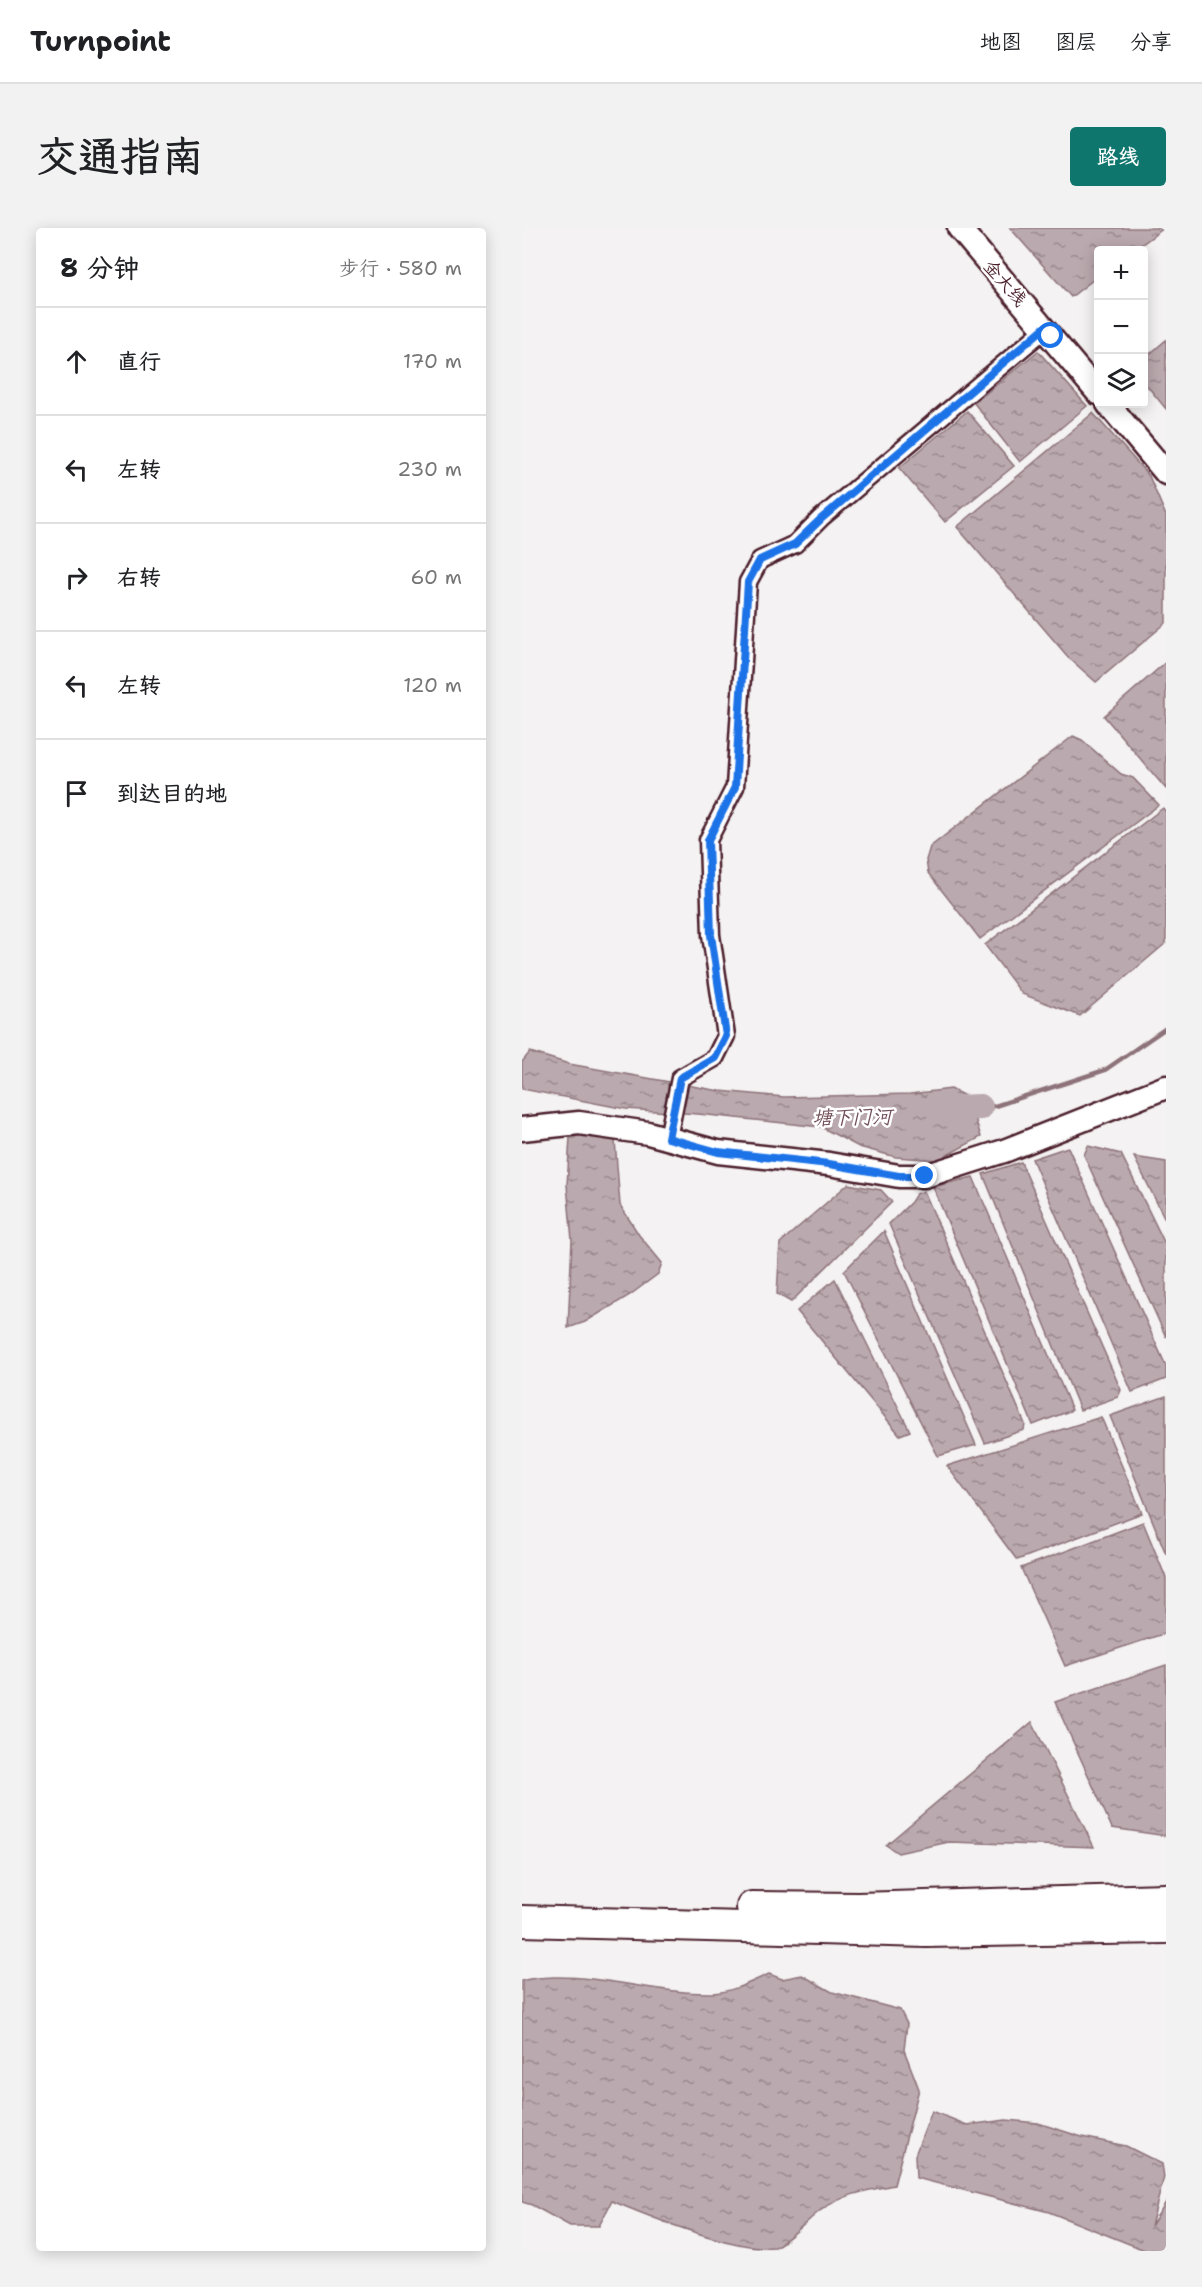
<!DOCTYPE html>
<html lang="zh">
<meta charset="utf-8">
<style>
body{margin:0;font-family:"Shantell Sans","LXGW WenKai TC",sans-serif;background:#f2f2f2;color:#202124}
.controls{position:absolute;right:18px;top:18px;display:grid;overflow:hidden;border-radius:6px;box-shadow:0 3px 15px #0003}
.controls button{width:54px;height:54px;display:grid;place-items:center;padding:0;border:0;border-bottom:2px solid #e0e0e0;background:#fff;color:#202124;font:30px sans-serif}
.stop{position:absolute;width:18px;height:18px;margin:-14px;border:4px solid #1a73e8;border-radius:50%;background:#fff}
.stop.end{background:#1a73e8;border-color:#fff;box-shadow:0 2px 6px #0008}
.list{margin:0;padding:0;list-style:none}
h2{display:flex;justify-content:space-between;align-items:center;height:78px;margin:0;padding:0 24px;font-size:26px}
h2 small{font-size:20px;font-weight:400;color:#757577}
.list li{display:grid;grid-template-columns:39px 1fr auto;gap:18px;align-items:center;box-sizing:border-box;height:108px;padding:0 24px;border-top:2px solid #e0e0e0}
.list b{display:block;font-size:22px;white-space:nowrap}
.list em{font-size:20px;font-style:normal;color:#757577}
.icon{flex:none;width:33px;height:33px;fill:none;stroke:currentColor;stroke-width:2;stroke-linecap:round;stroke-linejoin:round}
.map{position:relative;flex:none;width:644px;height:2023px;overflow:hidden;border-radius:6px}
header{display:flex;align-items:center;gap:36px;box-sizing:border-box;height:84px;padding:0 30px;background:#fff;border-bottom:2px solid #e0e0e0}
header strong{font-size:28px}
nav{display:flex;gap:33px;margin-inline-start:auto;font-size:21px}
.intro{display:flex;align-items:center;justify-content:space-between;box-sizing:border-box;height:144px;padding:0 36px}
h1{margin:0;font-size:42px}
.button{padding:15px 27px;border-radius:6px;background:#0f766e;color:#fff;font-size:21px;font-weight:700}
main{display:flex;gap:36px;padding:0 36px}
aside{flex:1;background:#fff;border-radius:6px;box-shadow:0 3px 15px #0003}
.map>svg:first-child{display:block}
</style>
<header>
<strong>Turnpoint</strong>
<nav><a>地图</a><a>图层</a><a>分享</a></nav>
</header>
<div class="intro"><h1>交通指南</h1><a class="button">路线</a></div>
<main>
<aside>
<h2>8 分钟<small>步行 · 580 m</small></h2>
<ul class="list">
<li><svg class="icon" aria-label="ahead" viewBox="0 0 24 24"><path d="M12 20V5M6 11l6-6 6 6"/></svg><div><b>直行</b></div><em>170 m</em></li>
<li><svg class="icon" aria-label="left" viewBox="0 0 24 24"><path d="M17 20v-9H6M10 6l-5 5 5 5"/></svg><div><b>左转</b></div><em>230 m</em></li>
<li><svg class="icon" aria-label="right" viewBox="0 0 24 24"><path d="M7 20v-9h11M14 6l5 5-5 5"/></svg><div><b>右转</b></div><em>60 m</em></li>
<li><svg class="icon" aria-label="left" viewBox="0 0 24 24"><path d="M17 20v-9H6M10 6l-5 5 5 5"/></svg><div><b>左转</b></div><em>120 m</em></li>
<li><svg class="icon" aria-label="arrive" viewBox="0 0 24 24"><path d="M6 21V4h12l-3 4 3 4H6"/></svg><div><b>到达目的地</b></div></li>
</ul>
</aside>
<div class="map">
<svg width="644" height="2023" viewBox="0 0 644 2023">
<defs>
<pattern id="water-ripples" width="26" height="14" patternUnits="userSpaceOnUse" patternTransform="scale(1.5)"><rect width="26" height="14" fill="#baa9ae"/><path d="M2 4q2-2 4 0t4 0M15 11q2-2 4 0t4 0" fill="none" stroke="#99898e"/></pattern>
</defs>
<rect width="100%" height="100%" fill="#f4f2f2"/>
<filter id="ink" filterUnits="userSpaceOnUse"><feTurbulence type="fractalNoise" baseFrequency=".0167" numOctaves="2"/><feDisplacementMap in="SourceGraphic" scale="12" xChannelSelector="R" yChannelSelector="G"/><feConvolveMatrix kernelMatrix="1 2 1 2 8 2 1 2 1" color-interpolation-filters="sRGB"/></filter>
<g filter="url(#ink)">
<g fill="url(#water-ripples)" stroke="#8d727a" stroke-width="1.5">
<polygon points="488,0 642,0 612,22 576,22 576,48 549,69"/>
<polygon points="644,112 644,181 622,154 622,131"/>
<polygon points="516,123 565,178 498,234 452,175"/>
<polygon points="445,183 492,238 423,294 377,240"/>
<polygon points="571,185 627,248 644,288 644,395 574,454 547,430 435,299"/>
<polygon points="644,434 644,561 582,488"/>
<polygon points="551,508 560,512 599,546 611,550 637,577 458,711 406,645 404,632 408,619"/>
<polygon points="641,580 644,584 644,715 558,788 500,766 463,717"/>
<polygon points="8,824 47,836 198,863 262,869 388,866 429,861 447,870 459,909 416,932 374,929 337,919 299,899 176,886 104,881 0,861 0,834"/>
<polygon points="62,906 93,912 98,977 117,1007 140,1035 136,1046 108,1067 63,1094 46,1100 50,1012 45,957 48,909"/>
<polygon points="566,918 599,926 644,1018 644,1109 562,927"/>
<polygon points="546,919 644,1138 644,1151 610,1164 510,931"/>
<polygon points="612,929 644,934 644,993"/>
<polygon points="499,934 599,1162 596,1169 558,1182 461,946"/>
<polygon points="451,949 550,1182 511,1197 411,959"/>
<polygon points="326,956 359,962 370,974 269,1074 255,1066 258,1015"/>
<polygon points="402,963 503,1196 502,1202 463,1215 367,996 389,974 394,966"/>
<polygon points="362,1003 454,1217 416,1228 322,1043"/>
<polygon points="313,1051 388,1203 378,1207 275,1083"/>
<polygon points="644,1168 644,1326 588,1188"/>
<polygon points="579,1189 620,1285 495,1332 425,1238"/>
<polygon points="621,1294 644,1350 644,1405 543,1438 499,1340"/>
<polygon points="644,1437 644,1608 590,1600 533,1474"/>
<polygon points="510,1494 572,1619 427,1614 376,1625 364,1617"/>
<path d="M247 1746 260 1751 280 1747 310 1764 378 1782 385 1796 382 1822 397 1861 372 1957C343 1963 325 1965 299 1982 288 1990 263 2016 252 2019 212 2023 128 1989 90 1973L77 1998H48L10 1977 0 1974V1753C10 1749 21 1750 32 1749 85 1748 137 1766 190 1765 210 1764 229 1754 247 1746Z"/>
<polygon points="410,1883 445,1897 484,1892 516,1895 560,1909 604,1918 640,1936 642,1949 629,1998 644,1974 644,2023 625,2023 527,1984 394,1950 393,1927"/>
</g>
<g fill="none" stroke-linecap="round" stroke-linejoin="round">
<polyline stroke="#8d727a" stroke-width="4.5" points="458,879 473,878 583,842 644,800"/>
<polyline stroke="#baa9ae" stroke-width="26" points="416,881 458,879"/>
<defs>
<polyline id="street" points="146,910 158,850 193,830 204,808 189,707 186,612 213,559 226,354 238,332 273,316 299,290 523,101"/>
<g id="secondary">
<polyline points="437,0 576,165"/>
<polyline points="586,176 644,245"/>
<polyline points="0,901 57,895 126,905 196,924 307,936 377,948 403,948 482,923 644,859"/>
</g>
<g id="highway">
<polyline points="230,1679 336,1680 644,1671"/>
<polyline points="0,1693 404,1704 644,1700"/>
</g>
</defs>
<use href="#street" stroke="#4a1f2b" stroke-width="21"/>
<use href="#secondary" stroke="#4a1f2b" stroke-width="27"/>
<use href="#highway" stroke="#4a1f2b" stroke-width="34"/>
<use href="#street" stroke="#fff" stroke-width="16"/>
<use href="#secondary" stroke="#fff" stroke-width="22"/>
<use href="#highway" stroke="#fff" stroke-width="30"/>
</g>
</g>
<g fill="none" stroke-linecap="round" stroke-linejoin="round" filter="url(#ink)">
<polyline stroke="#1a73e8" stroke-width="8" points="403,948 377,948 307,936 196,924 146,910 158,850 193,830 204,808 189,707 186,612 213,559 226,354 238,332 273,316 299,291 522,100 529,108"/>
</g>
<g text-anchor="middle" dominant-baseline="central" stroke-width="5" stroke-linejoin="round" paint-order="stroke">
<g font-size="18" fill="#4a1f2b" stroke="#fff">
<text transform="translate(483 55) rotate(49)">金大线</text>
</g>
<g font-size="20" font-style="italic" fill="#714f59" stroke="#fff">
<text transform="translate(330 889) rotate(-1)">塘下门河</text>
</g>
</g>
</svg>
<div class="controls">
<button>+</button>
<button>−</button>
<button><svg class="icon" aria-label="layers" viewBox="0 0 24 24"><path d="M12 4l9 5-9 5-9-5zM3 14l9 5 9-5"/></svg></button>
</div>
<div class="stop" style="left:529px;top:108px"></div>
<div class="stop end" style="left:403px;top:948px"></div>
</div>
</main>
